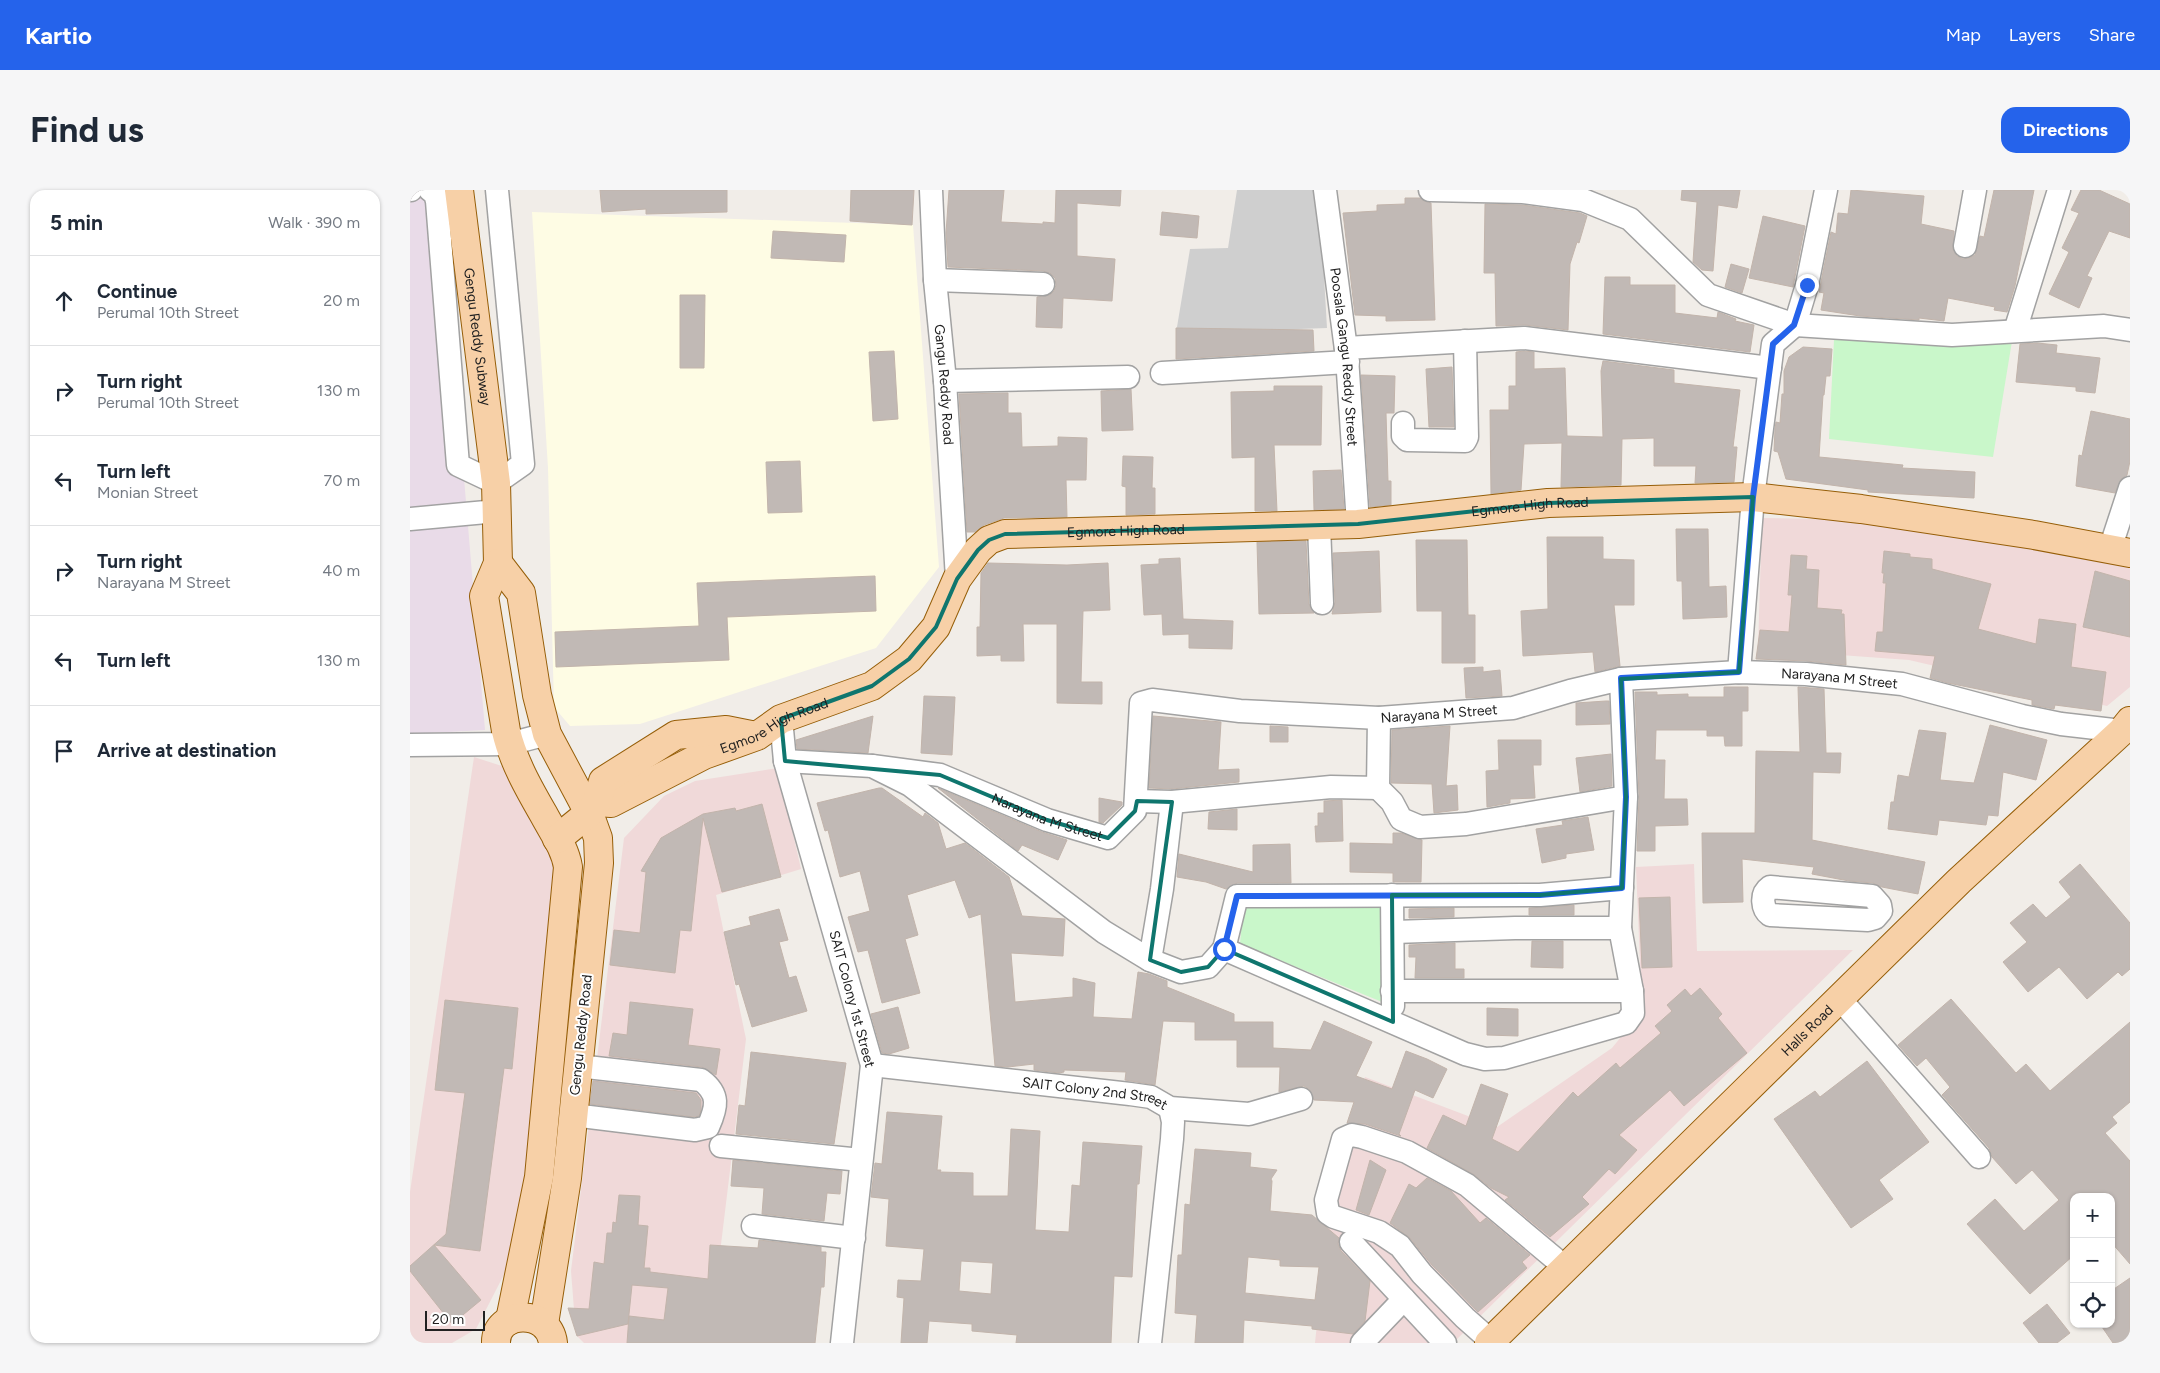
<!DOCTYPE html>
<meta charset="utf-8">
<style>
body{margin:0;font-family:Figtree,sans-serif;background:#f6f6f7;color:#1f2937}
.controls{position:absolute;right:15px;bottom:15px;display:grid;overflow:hidden;border-radius:10px;box-shadow:0 1px 4px #0004}
.controls button{width:45px;height:45px;display:grid;place-items:center;padding:0;border:0;border-bottom:1px solid #e0e1e3;background:#fff;color:#1f2937;font:25px sans-serif}
.scale{position:absolute;left:15px;bottom:12px;width:60px;box-sizing:border-box;padding-left:5px;border:2px solid #212121;border-top:0;font-size:14px;line-height:18px;white-space:nowrap;color:#212121;-webkit-text-stroke:4px #fff;paint-order:stroke}
.stop{position:absolute;width:15px;height:15px;margin:-11px;border:4px solid #2563eb;border-radius:50%;background:#fff}
.stop.end{background:#2563eb;border-color:#fff;box-shadow:0 1px 5px #0008}
.list{margin:0;padding:0;list-style:none}
h2{display:flex;justify-content:space-between;align-items:center;height:65px;margin:0;padding:0 20px;font-size:21px}
h2 small{font-size:16px;font-weight:400;color:#747a83}
.list li{display:grid;grid-template-columns:32px 1fr auto;gap:15px;align-items:center;box-sizing:border-box;height:90px;padding:0 20px;border-top:1px solid #e0e1e3}
.list b{display:block;font-size:19px;white-space:nowrap}
.list p{margin:0;font-size:16px;white-space:nowrap;color:#747a83}
.list em{font-size:16px;font-style:normal;color:#747a83}
.icon{flex:none;width:28px;height:28px;fill:none;stroke:currentColor;stroke-width:2;stroke-linecap:round;stroke-linejoin:round}
.map{position:relative;flex:none;width:1720px;height:1153px;overflow:hidden;border-radius:15px}
header{display:flex;align-items:center;gap:30px;box-sizing:border-box;height:70px;padding:0 25px;background:#2563eb;color:#fff}
header strong{font-size:24px}
nav{display:flex;gap:28px;margin-inline-start:auto;font-size:18px}
.intro{display:flex;align-items:center;justify-content:space-between;box-sizing:border-box;height:120px;padding:0 30px}
h1{margin:0;font-size:35px}
.button{padding:12px 22px;border-radius:15px;background:#2563eb;color:#fff;font-size:18px;font-weight:700}
main{display:flex;gap:30px;padding:0 30px}
aside{flex:1;background:#fff;border-radius:15px;box-shadow:0 1px 4px #0004}
.map>svg:first-child{display:block}
</style>
<header>
<strong>Kartio</strong>
<nav><a>Map</a><a>Layers</a><a>Share</a></nav>
</header>
<div class="intro"><h1>Find us</h1><a class="button">Directions</a></div>
<main>
<aside>
<h2>5 min<small>Walk · 390 m</small></h2>
<ul class="list">
<li><svg class="icon" aria-label="ahead" viewBox="0 0 24 24"><path d="M12 20V5M6 11l6-6 6 6"/></svg><div><b>Continue</b><p>Perumal 10th Street</p></div><em>20 m</em></li>
<li><svg class="icon" aria-label="right" viewBox="0 0 24 24"><path d="M7 20v-9h11M14 6l5 5-5 5"/></svg><div><b>Turn right</b><p>Perumal 10th Street</p></div><em>130 m</em></li>
<li><svg class="icon" aria-label="left" viewBox="0 0 24 24"><path d="M17 20v-9H6M10 6l-5 5 5 5"/></svg><div><b>Turn left</b><p>Monian Street</p></div><em>70 m</em></li>
<li><svg class="icon" aria-label="right" viewBox="0 0 24 24"><path d="M7 20v-9h11M14 6l5 5-5 5"/></svg><div><b>Turn right</b><p>Narayana M Street</p></div><em>40 m</em></li>
<li><svg class="icon" aria-label="left" viewBox="0 0 24 24"><path d="M17 20v-9H6M10 6l-5 5 5 5"/></svg><div><b>Turn left</b></div><em>130 m</em></li>
<li><svg class="icon" aria-label="arrive" viewBox="0 0 24 24"><path d="M6 21V4h12l-3 4 3 4H6"/></svg><div><b>Arrive at destination</b></div></li>
</ul>
</aside>
<div class="map">
<svg width="1720" height="1153" viewBox="0 0 1720 1153">
<rect width="100%" height="100%" fill="#f1ede8"/>
<g fill="#f0d9d9">
<polygon points="1352,328 1464,330 1720,371 1720,497 1697,516 1499,470 1348,459"/>
<polygon points="64,567 98,578 155,682 104,1065 66,1139 42,1153 0,1153 0,1002"/>
<polygon points="368,578 391,679 306,705 336,849 299,1153 174,1153 166,1145 161,1081 214,648 254,606 285,591"/>
<polygon points="1284,674 1287,761 1443,760 1043,1153 905,1153 917,1037 955,887 1087,937 1202,858 1232,821 1226,677"/>
</g>
<polygon fill="#e9dbe8" points="0,0 30,0 75,540 0,544"/>
<polygon fill="#fefce4" points="122,22 503,35 529,377 466,458 230,534 160,536 144,517 138,278"/>
<polygon fill="#cfcfcf" points="827,0 909,0 917,138 766,143 780,59 818,58"/>
<g fill="#c9f7ca">
<polygon points="1424,150 1602,151 1583,267 1419,249"/>
<polygon points="834,706 980,708 982,816 830,754"/>
</g>
<g fill="#c1b9b5" stroke="#c2b4ab" fill-rule="evenodd">
<polygon points="190,0 317,0 317,22 236,24 236,19 192,22"/>
<polygon points="441,0 504,0 502,35 440,31"/>
<polygon points="539,0 594,0 591,32 633,34 633,32 645,33 646,0 711,0 710,16 667,13 667,66 705,69 702,111 653,108 652,138 626,137 627,107 640,105 644,101 646,95 645,88 640,83 633,81 538,77 536,43"/>
<polygon points="1272,0 1330,0 1327,18 1308,15 1303,81 1292,80 1283,72 1287,12 1271,10"/>
<polygon points="1441,0 1514,6 1511,34 1544,41 1543,60 1547,66 1553,69 1559,68 1565,65 1570,46 1574,47 1584,0 1624,0 1605,96 1597,122 1584,120 1585,117 1538,108 1534,131 1509,128 1509,130 1450,126 1411,120 1414,103 1409,102 1421,42 1426,44 1428,23 1438,24"/>
<polygon points="1671,0 1689,0 1720,14 1720,48 1699,41 1677,86 1682,88 1669,118 1639,104 1659,62 1652,58 1669,23 1661,20"/>
<polygon points="995,8 1010,8 1014,11 1021,13 1025,130 976,131 976,126 945,125 933,23 967,21 967,15 995,14"/>
<polygon points="1075,14 1112,15 1170,23 1177,26 1169,53 1167,52 1160,74 1158,140 1115,135 1086,136 1085,83 1074,83"/>
<polygon points="752,22 789,26 787,48 750,45"/>
<polygon points="1353,26 1395,36 1383,97 1339,88"/>
<polygon points="363,41 436,45 434,72 361,68"/>
<polygon points="1321,74 1339,79 1332,103 1315,97"/>
<polygon points="1195,87 1220,87 1220,95 1265,95 1265,123 1307,128 1308,122 1326,129 1325,131 1344,135 1340,162 1193,144"/>
<polygon points="270,105 295,105 294,178 270,178"/>
<polygon points="766,138 903,140 904,161 766,169"/>
<polygon points="1627,153 1647,155 1646,163 1690,168 1685,203 1666,201 1666,197 1606,192 1610,154"/>
<polygon points="1393,157 1422,159 1420,186 1416,186 1414,205 1413,205 1409,267 1493,275 1492,278 1565,282 1564,308 1458,302 1458,300 1376,289 1368,262 1364,261 1365,239 1366,232 1370,233 1372,204 1374,204 1374,181 1379,167"/>
<polygon points="484,161 488,229 463,231 459,162"/>
<polygon points="1114,161 1124,162 1124,179 1155,178 1157,246 1193,247 1191,181 1193,171 1264,180 1264,193 1330,200 1323,257 1327,257 1324,292 1285,293 1286,276 1244,276 1244,248 1212,249 1211,295 1151,297 1152,253 1114,254 1111,300 1081,304 1080,220 1099,220 1099,196 1106,196 1106,162"/>
<polygon points="1042,177 1044,237 1019,237 1016,179"/>
<polygon points="951,185 985,186 984,223 976,223 978,291 981,291 981,315 960,317"/>
<polygon points="864,196 912,196 911,255 864,255 867,321 845,321 845,267 822,268 821,202 864,201"/>
<polygon points="721,199 723,240 692,241 691,201"/>
<polygon points="598,203 598,223 611,223 612,257 648,256 648,247 677,248 676,290 656,290 657,327 594,328 574,335 565,342 557,342 549,204"/>
<polygon points="1681,221 1720,229 1720,271 1717,285 1711,289 1705,303 1666,296 1669,265 1672,266"/>
<polygon points="713,266 743,267 742,298 745,298 745,324 716,325 716,297 712,296"/>
<polygon points="390,271 392,322 358,323 356,272"/>
<polygon points="931,280 934,319 904,320 903,281"/>
<polygon points="1266,339 1298,339 1299,397 1316,396 1317,427 1273,429 1272,391 1267,391"/>
<polygon points="1137,347 1193,347 1193,369 1224,370 1224,415 1204,415 1210,476 1185,482 1183,462 1113,466 1111,421 1138,419"/>
<polygon points="1006,350 1057,350 1058,425 1065,425 1065,473 1032,473 1032,421 1007,421"/>
<polygon points="896,351 899,414 904,423 849,424 847,352"/>
<polygon points="969,361 971,422 922,424 925,412 923,363"/>
<polygon points="1474,361 1500,364 1500,367 1522,369 1522,379 1581,394 1568,439 1626,454 1629,429 1666,434 1661,477 1696,482 1691,521 1645,515 1644,519 1622,515 1622,510 1538,493 1520,488 1525,466 1465,461 1467,442 1473,442 1476,393 1473,393 1474,383 1472,383"/>
<polygon points="1381,365 1397,366 1396,379 1409,380 1407,418 1432,420 1431,424 1434,424 1436,475 1396,471 1346,469 1350,440 1379,442 1382,405 1378,405"/>
<polygon points="770,368 773,429 823,431 822,459 779,458 779,444 753,445 752,424 734,425 731,375 749,374 749,369"/>
<polygon points="578,373 657,375 698,373 700,420 673,421 671,492 692,492 692,514 647,513 647,434 613,434 614,471 591,471 591,465 567,466 567,437 570,437 571,383"/>
<polygon points="1685,381 1720,391 1720,447 1673,437"/>
<polygon points="465,386 466,421 317,427 319,470 146,477 145,442 289,436 287,393"/>
<polygon points="1073,477 1073,482 1090,480 1092,506 1056,508 1054,478"/>
<polygon points="1314,497 1338,497 1338,521 1332,521 1332,556 1315,556 1314,546 1297,546 1297,540 1246,540 1245,570 1255,570 1254,609 1277,609 1278,635 1245,636 1245,661 1227,661 1229,606 1225,502 1247,502 1247,505 1278,504 1278,507 1314,507"/>
<polygon points="1388,497 1414,499 1416,563 1431,563 1430,583 1403,582 1402,650 1515,672 1508,704 1472,697 1463,693 1439,691 1402,684 1404,677 1332,669 1333,712 1293,713 1292,643 1345,643 1346,561 1390,562"/>
<polygon points="514,506 545,507 542,565 511,563"/>
<polygon points="1196,511 1199,511 1200,534 1166,535 1166,513"/>
<polygon points="463,526 458,563 387,559 386,550"/>
<polygon points="743,526 811,532 808,580 829,579 829,592 762,599 739,598"/>
<polygon points="1580,535 1637,550 1626,590 1593,582 1588,626 1578,625 1576,635 1529,630 1527,645 1478,639 1481,612 1484,612 1488,585 1499,587 1509,540 1536,543 1530,590 1564,593"/>
<polygon points="860,536 878,537 878,552 860,552"/>
<polygon points="1040,536 1036,596 1047,595 1048,620 1024,623 1022,594 981,593 982,540"/>
<polygon points="1088,550 1131,550 1131,575 1123,575 1125,608 1100,609 1100,613 1077,617 1076,581 1089,580"/>
<polygon points="1201,564 1202,596 1170,602 1166,568"/>
<polygon points="469,598 472,598 513,627 515,623 528,633 536,659 555,653 599,687 612,726 655,729 653,766 601,763 605,812 663,807 663,788 685,793 683,827 722,829 728,782 739,784 757,791 757,797 824,824 824,832 863,832 863,858 901,860 914,831 962,852 946,886 982,899 996,861 1017,869 1037,879 1023,908 1005,900 989,944 991,946 955,934 937,933 944,912 904,910 900,900 894,896 869,902 870,877 827,877 827,850 785,850 785,832 753,831 745,895 715,890 716,882 654,880 654,882 649,883 624,880 624,874 598,877 585,876 571,724 559,728 545,690 497,705 508,745 495,749 510,803 472,813 458,760 448,762 438,727 460,721 450,681 430,687 418,640 415,641 407,613"/>
<polygon points="528,598 632,642 657,650 648,670 612,655 608,661"/>
<polygon points="689,608 712,612 712,615 693,633 689,632"/>
<polygon points="932,610 933,651 906,652 905,636 908,636 908,623 914,623 914,611"/>
<polygon points="352,614 371,687 312,702 293,628 281,741 270,740 265,783 200,775 204,740 230,743 236,682 231,681 251,648 293,624 325,618 326,621"/>
<polygon points="827,619 827,640 798,639 799,622"/>
<polygon points="1178,627 1184,660 1156,664 1156,668 1132,673 1126,639 1153,635 1152,631"/>
<polygon points="983,643 991,643 1012,650 1011,692 983,692 983,683 940,682 940,653 983,654"/>
<polygon points="880,654 881,693 827,693 816,699 796,692 767,687 769,664 843,682 843,655"/>
<polygon points="1670,674 1720,733 1720,779 1712,786 1708,782 1677,809 1649,777 1618,802 1593,772 1617,752 1600,733 1623,714 1636,728 1661,707 1649,692"/>
<polygon points="1260,707 1262,777 1232,778 1229,708"/>
<polygon points="1164,715 1164,725 1119,725 1119,718"/>
<polygon points="1044,718 1044,727 999,728 999,719"/>
<polygon points="369,719 378,750 369,752 379,788 386,786 397,821 342,837 329,794 326,795 314,742 341,735 339,727"/>
<polygon points="1122,751 1153,751 1153,778 1121,777"/>
<polygon points="1045,753 1045,779 1054,779 1054,788 1005,788 1006,767 999,767 999,755"/>
<polygon points="1290,798 1312,824 1308,828 1337,863 1274,916 1260,900 1209,945 1227,960 1205,984 1199,979 1172,1007 1179,1014 1140,1047 1095,1010 1099,1007 1081,998 1063,984 1017,958 1033,925 1056,936 1071,894 1098,904 1082,949 1108,962 1163,902 1168,907 1206,873 1210,878 1251,843 1245,836 1262,821 1257,815 1275,799 1281,806"/>
<polygon points="1541,809 1606,883 1616,874 1640,901 1720,832 1720,912 1702,927 1707,933 1695,943 1720,971 1720,1074 1701,1052 1701,1007 1664,1007 1664,1065 1620,1104 1557,1034 1585,1009 1614,1041 1649,1010 1622,980 1606,994 1582,967 1579,958 1532,905 1540,897 1516,868 1507,876 1488,855"/>
<polygon points="35,810 108,818 102,879 94,878 70,1061 24,1055 71,1110 42,1134 0,1081 0,1076 36,1044 55,903 25,900"/>
<polygon points="220,812 283,819 278,855 310,859 306,885 292,877 199,866 203,843 217,845"/>
<polygon points="488,817 499,858 479,864 472,863 461,824"/>
<polygon points="1077,818 1108,819 1108,846 1077,845"/>
<polygon points="341,862 436,873 424,954 326,944 329,915 335,916"/>
<polygon points="1457,871 1519,952 1469,990 1483,1009 1441,1038 1364,929 1405,901 1410,907"/>
<polygon points="183,891 286,903 291,910 291,920 289,926 284,927 180,914"/>
<path d="M477 922 532 926 527 980H531L530 982 563 983V1006H598L601 939 630 941 625 1040 659 1042 662 995 670 996 673 952 732 956 729 994H727L722 1087 704 1086 701 1153H606L607 1145 562 1141V1134L519 1131 517 1153H491L494 1108 487 1107 488 1090 511 1091 514 1059 476 1056 479 1009 461 1007 465 973 472 974ZM551 1071 583 1073 581 1104 549 1101Z"/>
<path d="M785 959 841 963 840 977 867 980 861 989 862 991 860 1021 902 1025 929 1048 928 1054 931 1061 960 1091 955 1131 943 1144 902 1139V1136L834 1130 833 1153H785L787 1125 765 1123 768 1065H772L775 1014 780 1015ZM838 1067 870 1070V1076L909 1077 905 1110 835 1103Z"/>
<polygon points="323,970 432,981 430,1004 417,1003 414,1031 352,1024 354,998 321,996"/>
<polygon points="960,970 976,980 959,1025 946,1020"/>
<polygon points="1017,988 1041,1001 1070,1033 1076,1028 1120,1065 1112,1072 1117,1078 1068,1122 1022,1075 1000,1048 980,1033 999,994 1006,998"/>
<polygon points="209,1005 230,1006 228,1035 238,1036 234,1078 240,1078 240,1082 298,1089 300,1055 348,1058 349,1050 411,1057 411,1062 416,1062 414,1097 411,1097 405,1153 217,1153 219,1126 254,1130 258,1098 222,1095 218,1134 167,1146 158,1118 179,1119 184,1072 194,1074 197,1043 202,1043 203,1032 206,1033"/>
<polygon points="1720,1088 1720,1153 1703,1153 1690,1134 1701,1134 1701,1101"/>
<polygon points="1637,1114 1660,1143 1647,1153 1629,1153 1613,1133"/>
</g>
<g fill="none" stroke-linecap="round" stroke-linejoin="round">
<defs>
<g id="minor">
<polyline points="0,0 1,0"/>
<polyline points="20,0 25,4 27,11 48,275 86,293 113,274 87,0"/>
<path id="s1" d="M521 0 525 90 535 191 547 389"/>
<path id="s2" d="M915 0 937 167 948 334"/>
<polyline points="1020,0 1113,2 1173,10 1220,29 1298,105 1385,135 1542,145 1694,136 1720,140"/>
<polyline points="1555,56 1565,0"/>
<polyline points="525,90 633,94"/>
<polyline points="1605,141 1649,0"/>
<polyline points="936,158 1114,148 1360,178"/>
<polyline points="752,183 938,172"/>
<polyline points="535,191 718,187"/>
<polyline points="993,233 993,246 997,250 1055,251 1057,247 1055,151"/>
<polyline points="0,329 87,321"/>
<polyline points="909,335 912,413"/>
<polyline points="1700,359 1720,298"/>
<polyline points="1329,482 1343,307 1363,154 1385,135 1397,95 1416,0"/>
<polyline points="969,528 968,598 982,612 991,629 1010,637 1056,634 1216,607"/>
<polyline points="371,529 375,571 462,875 432,1153"/>
<polyline points="0,555 99,554 137,544"/>
<polyline points="375,571 462,576 500,595 694,742 740,770 771,782 798,777 814,759 1055,864 1075,869 1094,868 1216,833 1223,823 1222,801 1210,738 1216,607 1211,489"/>
<path id="s3" d="M462 576 530 585 637 630 698 648 725 621 731 513 742 510 830 521 969 528 1103 518 1160 501 1211 489 1329 482 1396 484 1492 494 1612 526 1651 534 1712 541"/>
<polyline points="727,611 762,612 921,597 968,598"/>
<path d="M1360 697 1462 706 1470 715 1471 721 1465 728 1458 730 1360 725C1352 719 1350 704 1360 697Z"/>
<polyline points="982,705 983,816"/>
<polyline points="984,742 1105,738 1210,738"/>
<polyline points="814,759 827,706 1130,705 1212,698"/>
<polyline points="740,770 752,699 762,612"/>
<polyline points="982,801 1222,801"/>
<polyline points="1429,808 1569,967"/>
<path id="s4" d="M462 875 720 904 741 907 760 918 839 924 891 909"/>
<path d="M163 925 285 940 298 937C307 917 310 904 291 890L168 876"/>
<polyline points="311,956 451,970"/>
<polyline points="343,1036 444,1048"/>
<polyline points="941,1052 1035,1153"/>
<polyline points="1081,1151 1055,1128 1012,1084 990,1056 969,1042 924,1027 918,1023 916,1010 933,949 942,945 952,947 997,962 1057,995 1156,1078"/>
<polyline points="740,1153 762,949 763,932 760,918"/>
<polyline points="952,1153 994,1109"/>
</g>
<g id="major">
<path id="s5" d="M49 0 86 293 88 373 74 406 96 541C103 571 119 599 134 625 143 642 155 658 158 677L129 987 100 1130"/>
<polyline points="88,373 111,403 127,505 137,544 179,623 188,648 189,673 157,988 134,1134"/>
<path id="s6" d="M187 612 201 613 294 565 347 546 371 529 462 496 499 469 526 437 547 389 568 360 579 350 595 344 948 334 1138 313 1343 307 1451 319 1624 345 1720 363"/>
<polyline points="147,649 179,623 187,612 193,591 266,545 316,540 341,545"/>
<path d="M86 1153C85 1120 139 1118 143 1153"/>
<path id="s7" d="M1079 1153 1549 691 1712 541 1720 531"/>
</g>
</defs>
<use href="#minor" stroke="#a2a2a2" stroke-width="25"/>
<use href="#major" stroke="#965e08" stroke-width="30"/>
<use href="#minor" stroke="#fff" stroke-width="22"/>
<use href="#major" stroke="#f7d0a7" stroke-width="28"/>
</g>
<g fill="none" stroke-linecap="round" stroke-linejoin="round">
<polyline stroke="#2563eb" stroke-width="6" points="814,759 827,706 1130,705 1212,698 1216,607 1211,488 1329,482 1343,307 1363,154 1384,135 1397,95"/>
</g>
<path fill="none" stroke="#0f766e" stroke-width="4" stroke-linejoin="round" d="M1343 307 1329 482 1211 489 1216 607 1212 698 1130 705H982L983 832 814 759 798 777 771 782 740 770 762 612 727 611 725 621 698 648 637 630 530 585 375 571 371 529 462 496 499 469 526 437 547 389 568 360 579 350 595 344 948 334 1138 313Z"/>
<g text-anchor="middle" dominant-baseline="central" stroke-width="4" stroke-linejoin="round" paint-order="stroke">
<g font-size="14" fill="#212121" stroke="#fff">
<text stroke="none"><textPath href="#s5" startOffset="148">Gengu Reddy Subway</textPath></text>
<text stroke="none"><textPath href="#s2" startOffset="168">Poosala Gangu Reddy Street</textPath></text>
<text stroke="none"><textPath href="#s1" startOffset="195">Gangu Reddy Road</textPath></text>
<text stroke="none"><textPath href="#s6" startOffset="1035">Egmore High Road</textPath></text>
<text stroke="none"><textPath href="#s6" startOffset="630">Egmore High Road</textPath></text>
<text stroke="none"><textPath href="#s3" startOffset="1099">Narayana M Street</textPath></text>
<text stroke="none"><textPath href="#s3" startOffset="694">Narayana M Street</textPath></text>
<text stroke="none"><textPath href="#s6" startOffset="195">Egmore High Road</textPath></text>
<text stroke="none"><textPath href="#s3" startOffset="184">Narayana M Street</textPath></text>
<text transform="translate(442 809) rotate(75)">SAIT Colony 1st Street</text>
<text stroke="none"><textPath href="#s7" startOffset="446">Halls Road</textPath></text>
<text transform="translate(171 845) rotate(-84)">Gengu Reddy Road</text>
<text stroke="none"><textPath href="#s4" startOffset="225">SAIT Colony 2nd Street</textPath></text>
</g>
</g>
</svg>
<div class="controls">
<button>+</button>
<button>−</button>
<button><svg class="icon" aria-label="locate" viewBox="0 0 24 24"><circle cx="12" cy="12" r="6"/><path d="M12 2v4M12 18v4M2 12h4M18 12h4"/></svg></button>
</div>
<div class="scale">20 m</div>
<div class="stop" style="left:814px;top:759px"></div>
<div class="stop end" style="left:1397px;top:95px"></div>
</div>
</main>
